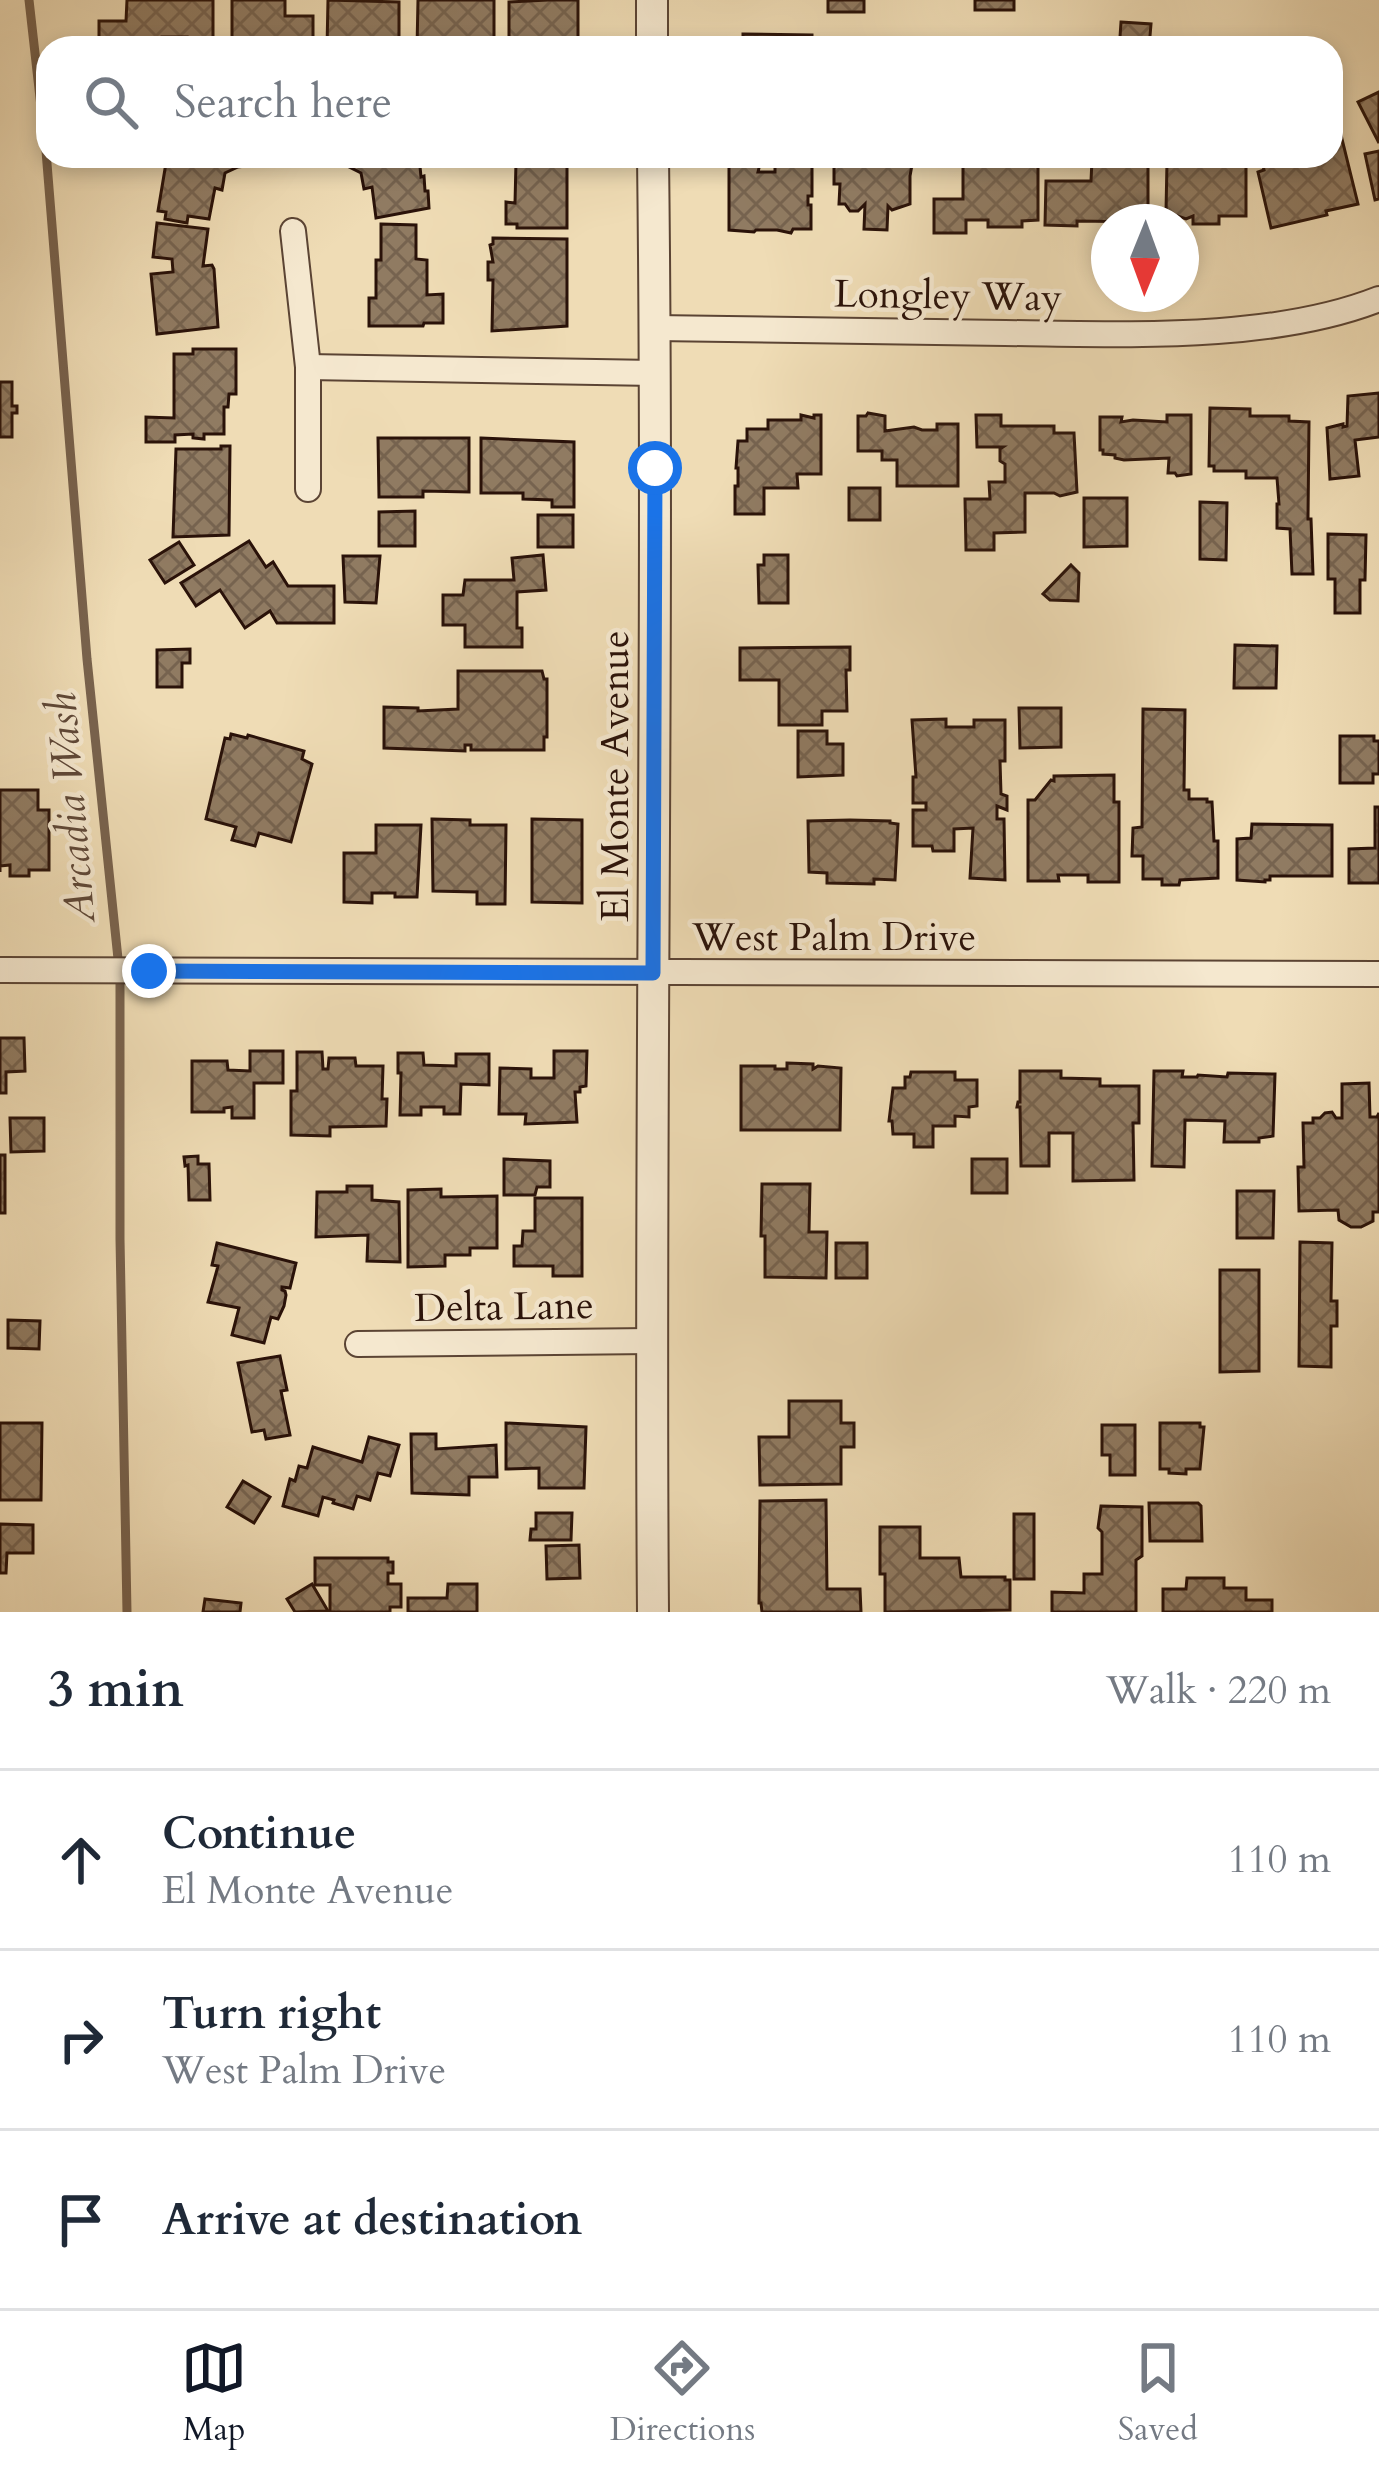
<!DOCTYPE html>
<meta charset="utf-8">
<style>
body{margin:0;font-family:Cardo,serif;background:#f6f6f7;color:#1f2937}
.compass{position:absolute;left:1091px;top:204px;width:108px;height:108px;border-radius:50%;background:#fff;box-shadow:0 6px 18px #0003;rotate:181deg}
.stop{position:absolute;width:36px;height:36px;margin:-27px;border:9px solid #1a73e8;border-radius:50%;background:#fff}
.stop.end{background:#1a73e8;border-color:#fff;box-shadow:0 3px 12px #0008}
.list{margin:0;padding:0;list-style:none}
h2{display:flex;justify-content:space-between;align-items:center;height:156px;margin:0;padding:0 48px;font-size:51px}
h2 small{font-size:39px;font-weight:400;color:#747a83}
.list li{display:grid;grid-template-columns:78px 1fr auto;gap:36px;align-items:center;box-sizing:border-box;height:180px;padding:0 48px;border-top:3px solid #e0e1e3}
.list b{display:block;font-size:45px;white-space:nowrap}
.list p{margin:0;font-size:39px;white-space:nowrap;color:#747a83}
.list em{font-size:39px;font-style:normal;color:#747a83}
.icon{flex:none;width:66px;height:66px;fill:none;stroke:currentColor;stroke-width:2;stroke-linecap:round;stroke-linejoin:round}
.map{position:relative;flex:none;width:1379px;height:1612px;overflow:hidden}
.search{position:absolute;background:#fff;box-shadow:0 6px 18px #0003;left:36px;right:36px;top:36px;height:132px;display:flex;align-items:center;gap:30px;box-sizing:border-box;padding:0 42px;border-radius:36px;color:#747a83;font-size:45px}
.sheet{height:696px;background:#fff}
nav{display:flex;justify-content:space-around;align-items:center;box-sizing:border-box;height:168px;border-top:3px solid #e0e1e3;background:#fff;font-size:33px;color:#747a83}
nav a{display:grid;justify-items:center;gap:6px}
nav .on{color:#111827}
.map>svg:first-child{display:block}
</style>
<div class="map">
<svg width="1379" height="1612" viewBox="0 0 1379 1612">
<defs>
<pattern id="building-cross-hatch" width="8" height="8" patternUnits="userSpaceOnUse" patternTransform="scale(3)"><rect width="8" height="8" fill="#907b62"/><path d="M0 0l8 8M0 8l8-8" fill="none" stroke="#76634f"/></pattern>
</defs>
<rect width="100%" height="100%" fill="#efdcb5"/>
<filter id="stains"><feTurbulence type="fractalNoise" baseFrequency=".00167" numOctaves="4"/><feColorMatrix values="0 0 0 0 .2 0 0 0 0 .09 0 0 0 0 .02 0 0 0 .5 -.17"/></filter>
<radialGradient id="worn" r=".72"><stop offset=".6" stop-color="#630" stop-opacity="0"/><stop offset="1" stop-color="#630" stop-opacity=".3"/></radialGradient>
<g fill="none" stroke-linecap="round" stroke-linejoin="round">
<polyline stroke="#78624d" stroke-width="9" points="29,0 46,151 87,659 120,978 120,1239 127,1612"/>
</g>
<g fill="url(#building-cross-hatch)" stroke="#2a1209" stroke-width="3">
<polygon points="127,0 213,0 213,48 186,48 187,37 162,37 162,48 99,48 99,21 126,21"/>
<polygon points="232,0 285,0 285,16 313,16 313,40 294,40 294,44 287,44 285,41 285,48 232,48"/>
<polygon points="328,0 399,2 399,48 327,48"/>
<polygon points="418,0 494,0 494,48 458,48 459,43 451,43 451,48 417,48"/>
<polygon points="548,0 578,0 578,48 509,48 509,2"/>
<rect x="828" y="0" width="36" height="12"/>
<rect x="975" y="0" width="39" height="10"/>
<polygon points="1121,22 1151,24 1149,48 1129,48 1120,37"/>
<polygon points="743,34 812,35 812,48 743,48"/>
<polygon points="1379,92 1379,143 1358,102"/>
<polygon points="1331,121 1334,132 1340,131 1358,204 1326,211 1327,215 1271,228 1258,172 1264,170 1261,156 1331,156"/>
<polygon points="1379,151 1379,199 1375,200 1365,154"/>
<polygon points="196,156 283,156 282,161 238,167 225,173 222,190 215,188 209,219 188,216 187,223 165,219 166,212 158,211 167,157 195,160"/>
<polygon points="304,156 363,156 369,159 390,156 390,160 419,156 421,177 424,176 425,191 428,191 429,208 376,218 372,187 364,189 361,173 347,166 304,161"/>
<polygon points="506,156 564,156 564,162 567,162 567,228 517,228 517,224 506,224 506,202 515,203 516,162 527,161 506,161"/>
<polygon points="729,156 762,156 758,172 775,172 775,158 812,158 812,196 808,196 808,205 811,205 811,229 793,229 791,233 777,230 756,230 754,232 729,230"/>
<polygon points="834,156 916,156 916,165 912,165 910,176 910,204 892,210 888,206 887,230 864,229 865,204 858,211 850,211 845,204 839,204 840,184 834,184"/>
<polygon points="963,156 1038,156 1038,220 1022,221 1022,227 988,227 988,220 966,220 966,233 934,233 934,199 963,199"/>
<polygon points="1117,156 1148,156 1148,222 1077,221 1077,226 1045,225 1046,181 1091,181 1092,160 1117,160"/>
<polygon points="1172,156 1246,156 1246,216 1219,216 1219,224 1193,224 1193,216 1186,219 1166,212 1167,162 1172,162"/>
<polygon points="157,223 208,229 203,266 212,265 214,269 218,327 157,334 151,274 173,272 172,259 153,257"/>
<polygon points="381,224 416,225 416,259 427,260 427,295 443,294 443,323 424,323 423,326 369,326 369,298 376,298 376,260 381,260"/>
<polygon points="493,238 567,239 567,326 492,331 493,280 488,280 488,262 493,262 490,245 493,244"/>
<polygon points="193,349 236,349 236,394 229,394 228,407 224,407 224,434 204,434 204,439 193,438 193,434 175,435 175,442 146,442 146,417 174,418 174,354 193,354"/>
<polygon points="0,382 12,382 12,406 17,406 17,413 12,413 12,437 0,437"/>
<polygon points="1379,393 1379,437 1355,440 1359,476 1330,479 1327,428 1343,424 1343,427 1347,426 1348,396"/>
<polygon points="1210,408 1250,409 1250,416 1289,416 1289,421 1309,422 1308,519 1311,519 1313,574 1292,574 1290,529 1277,528 1277,504 1279,504 1277,478 1246,478 1246,471 1214,471 1214,466 1209,466"/>
<polygon points="868,413 885,416 885,431 914,427 922,430 937,430 937,424 958,424 958,486 897,486 897,460 882,460 882,451 858,451 858,416 866,416"/>
<polygon points="801,415 814,418 814,415 821,415 821,474 797,474 798,488 764,488 764,514 735,514 735,486 738,486 738,468 736,468 738,441 747,441 747,429 768,429 768,420 801,420"/>
<polygon points="976,415 1001,415 1001,426 1054,426 1054,433 1074,433 1077,492 1060,496 1054,493 1025,493 1025,532 994,533 994,550 966,550 965,499 990,499 989,482 1005,482 1005,464 1000,461 1000,449 1003,447 977,447"/>
<polygon points="1167,415 1191,415 1191,474 1177,476 1175,473 1168,473 1169,458 1124,460 1115,458 1115,455 1103,454 1103,450 1100,450 1100,417 1122,417 1121,422 1133,420 1167,422"/>
<polygon points="378,438 469,438 469,492 423,491 423,497 379,497"/>
<polygon points="481,438 574,442 574,507 552,507 552,500 523,499 523,493 481,493"/>
<polygon points="221,446 230,446 229,535 173,537 176,449 221,449"/>
<rect x="849" y="488" width="31" height="32"/>
<polygon points="1084,498 1127,498 1127,546 1084,547"/>
<polygon points="1200,502 1227,503 1226,560 1200,559"/>
<polygon points="415,511 415,546 379,546 379,512"/>
<rect x="538" y="515" width="35" height="32"/>
<polygon points="1328,534 1366,535 1365,580 1360,580 1360,613 1335,613 1335,579 1328,579"/>
<polygon points="249,541 266,567 273,562 288,586 334,586 334,623 277,623 270,611 245,628 220,590 196,606 181,583"/>
<polygon points="179,542 194,565 165,583 150,560"/>
<polygon points="543,555 546,590 517,592 517,628 522,628 522,647 465,647 465,625 443,625 443,595 463,595 465,580 514,580 512,558"/>
<polygon points="764,555 788,555 788,603 759,603 758,565 764,565"/>
<polygon points="343,556 380,556 376,603 345,602"/>
<polygon points="1071,565 1079,573 1078,601 1050,600 1043,594"/>
<polygon points="1235,645 1277,646 1276,688 1234,688"/>
<polygon points="850,647 850,670 846,670 847,711 822,711 822,725 779,725 779,680 740,680 740,648"/>
<polygon points="190,649 190,663 182,663 182,687 157,687 157,650"/>
<polygon points="458,671 542,671 544,679 547,679 547,737 544,737 544,750 471,750 471,745 465,745 465,751 384,748 384,707 418,708 418,711 458,709"/>
<polygon points="1019,708 1061,708 1061,747 1020,748"/>
<polygon points="1143,709 1185,710 1184,790 1189,790 1189,799 1207,799 1207,802 1212,802 1214,841 1218,841 1218,878 1180,880 1179,885 1162,885 1162,879 1143,879 1143,856 1132,856 1133,828 1142,827"/>
<polygon points="946,719 946,727 974,727 974,720 1005,720 1005,761 1000,761 1001,794 1007,796 1007,810 997,806 997,819 1004,819 1005,880 970,878 973,828 954,829 954,851 933,851 932,846 913,846 913,810 926,810 926,803 913,803 913,777 916,777 912,720"/>
<polygon points="798,731 827,731 827,744 843,744 843,775 798,777"/>
<polygon points="231,734 247,738 248,735 304,751 302,759 312,764 291,842 259,833 255,846 232,840 236,827 206,819 225,738 230,739"/>
<polygon points="1340,736 1374,736 1374,741 1379,741 1379,774 1373,774 1373,783 1340,783"/>
<polygon points="1114,775 1114,802 1119,802 1119,882 1088,882 1088,875 1058,875 1059,881 1028,881 1028,800 1035,800 1051,780 1054,781 1054,776"/>
<polygon points="0,790 38,790 38,810 49,810 49,870 29,870 29,876 10,876 10,865 0,866 0,872"/>
<polygon points="1375,807 1379,807 1379,883 1349,883 1349,849 1375,848"/>
<polygon points="432,819 470,820 470,825 506,825 505,904 477,904 477,892 433,891"/>
<polygon points="532,819 582,820 582,903 532,902"/>
<polygon points="850,820 890,821 890,823 898,824 895,880 874,879 874,884 827,883 827,873 809,872 808,821"/>
<polygon points="1252,824 1332,825 1332,876 1270,876 1270,880 1265,880 1265,882 1237,880 1237,839 1251,838"/>
<polygon points="376,825 421,825 417,897 395,897 395,893 372,893 372,903 344,902 344,853 376,853"/>
<polygon points="0,1038 24,1038 25,1071 6,1072 6,1093 0,1093"/>
<polygon points="250,1051 283,1051 283,1083 254,1083 254,1118 232,1118 232,1107 224,1108 224,1112 192,1112 192,1061 227,1061 228,1070 250,1071"/>
<polygon points="554,1051 587,1051 586,1086 580,1087 580,1092 575,1092 577,1122 525,1124 526,1114 499,1114 500,1068 531,1069 531,1078 554,1078"/>
<polygon points="297,1052 322,1052 323,1069 328,1069 329,1058 355,1058 356,1066 383,1066 382,1099 387,1099 386,1126 330,1127 330,1136 291,1135 291,1091 297,1091"/>
<polygon points="398,1053 423,1053 424,1065 456,1066 456,1054 489,1054 489,1085 461,1084 460,1114 444,1114 444,1107 421,1107 421,1115 400,1115 401,1073 398,1073"/>
<polygon points="787,1063 813,1064 813,1069 818,1066 841,1068 840,1130 741,1130 741,1066 775,1066 775,1069 787,1069"/>
<polygon points="1020,1071 1061,1071 1061,1078 1100,1079 1100,1086 1139,1086 1139,1123 1133,1123 1134,1180 1073,1181 1073,1133 1049,1133 1049,1166 1021,1166 1020,1107 1017,1107 1018,1102 1020,1102"/>
<polygon points="1154,1071 1183,1071 1182,1077 1197,1077 1198,1075 1227,1077 1228,1073 1275,1074 1273,1136 1259,1138 1259,1142 1224,1142 1225,1121 1185,1120 1184,1167 1152,1166"/>
<polygon points="911,1072 955,1072 955,1080 977,1080 977,1106 969,1107 969,1117 955,1116 955,1126 933,1126 933,1147 914,1147 914,1134 893,1134 892,1121 889,1121 893,1088 905,1088 905,1077 910,1077"/>
<polygon points="1369,1083 1370,1117 1377,1117 1379,1113 1379,1212 1373,1212 1373,1221 1361,1227 1351,1227 1339,1220 1338,1210 1299,1211 1298,1167 1304,1167 1303,1123 1313,1123 1313,1118 1320,1118 1325,1113 1332,1112 1336,1118 1342,1118 1342,1084"/>
<polygon points="10,1118 44,1118 44,1151 11,1152"/>
<rect x="0" y="1155" width="5" height="58"/>
<polygon points="198,1156 198,1164 209,1164 210,1200 189,1200 188,1165 185,1166 184,1157"/>
<polygon points="504,1159 550,1161 550,1187 537,1187 535,1195 504,1195"/>
<rect x="972" y="1159" width="35" height="34"/>
<polygon points="762,1184 810,1184 809,1232 827,1232 826,1278 765,1277 765,1236 761,1236"/>
<polygon points="347,1186 372,1186 372,1200 399,1202 400,1262 367,1261 368,1235 316,1237 317,1192 347,1192"/>
<polygon points="441,1189 441,1197 497,1196 497,1248 470,1248 470,1255 445,1255 445,1266 408,1267 408,1190"/>
<polygon points="1237,1191 1274,1191 1273,1238 1237,1238"/>
<polygon points="535,1198 582,1198 582,1276 553,1276 553,1266 514,1266 514,1246 522,1246 523,1231 535,1231"/>
<polygon points="1300,1242 1332,1243 1331,1301 1337,1301 1337,1326 1331,1326 1331,1367 1299,1366"/>
<polygon points="217,1243 296,1263 290,1288 282,1287 282,1290 285,1291 286,1295 284,1306 278,1319 271,1317 264,1343 232,1335 239,1308 208,1302 218,1266 212,1265"/>
<rect x="836" y="1243" width="31" height="35"/>
<polygon points="1220,1270 1259,1270 1259,1371 1220,1372"/>
<polygon points="8,1320 40,1321 39,1349 8,1348"/>
<polygon points="280,1356 287,1390 281,1391 290,1435 266,1439 264,1430 252,1432 238,1363"/>
<polygon points="789,1401 841,1401 841,1423 854,1423 854,1447 841,1447 841,1484 760,1485 759,1437 789,1437"/>
<polygon points="0,1423 42,1423 41,1500 0,1500"/>
<polygon points="506,1423 586,1427 584,1488 539,1488 539,1468 506,1469"/>
<polygon points="1160,1423 1200,1423 1200,1427 1204,1427 1200,1469 1186,1469 1186,1474 1169,1473 1169,1469 1160,1469"/>
<polygon points="1102,1425 1135,1425 1135,1475 1110,1475 1110,1455 1102,1455"/>
<polygon points="411,1434 436,1434 436,1449 496,1445 497,1477 469,1477 469,1495 412,1493"/>
<polygon points="369,1437 399,1445 390,1476 378,1473 370,1500 357,1496 353,1509 333,1503 334,1500 323,1497 318,1516 283,1506 290,1479 295,1481 299,1466 307,1468 313,1447 362,1462"/>
<polygon points="243,1481 270,1497 254,1523 227,1507"/>
<polygon points="826,1500 827,1589 860,1589 861,1612 762,1612 761,1603 759,1603 760,1501"/>
<polygon points="1149,1503 1198,1503 1201,1506 1202,1541 1150,1541"/>
<polygon points="1101,1506 1142,1507 1142,1556 1136,1560 1136,1612 1052,1612 1052,1592 1084,1593 1084,1574 1102,1574 1102,1532 1098,1528"/>
<polygon points="536,1513 572,1513 571,1540 530,1540 531,1529 536,1529"/>
<rect x="1014" y="1514" width="20" height="65"/>
<polygon points="0,1524 33,1525 33,1553 7,1553 6,1573 0,1573"/>
<polygon points="880,1527 920,1527 920,1558 959,1558 961,1577 1005,1577 1005,1580 1010,1580 1010,1610 885,1612 885,1574 880,1574"/>
<polygon points="579,1545 580,1578 547,1579 546,1546"/>
<polygon points="315,1558 388,1558 388,1562 393,1562 393,1573 388,1573 388,1584 401,1584 401,1607 390,1607 390,1612 330,1612 330,1585 315,1585"/>
<polygon points="1187,1578 1224,1578 1224,1588 1246,1588 1246,1600 1272,1600 1272,1612 1163,1612 1163,1589 1186,1589"/>
<polygon points="312,1584 328,1611 295,1612 287,1599"/>
<polygon points="448,1584 477,1584 477,1612 408,1612 408,1598 447,1598"/>
<polygon points="205,1599 241,1603 240,1612 203,1612"/>
</g>
<g fill="none" stroke-linecap="round" stroke-linejoin="round">
<defs>
<g id="minor">
<polyline points="293,231 308,367 308,489"/>
<path d="M655 328C772 330 889 332 1005 333 1122 334 1270 342 1379 299"/>
<polyline points="308,367 655,373"/>
<polyline points="0,970 1379,974"/>
<polyline points="358,1344 651,1341"/>
</g>
<g id="tertiary">
<polyline points="652,0 652,48"/>
<path d="M653 1612C649 1127 659 641 653 156"/>
</g>
</defs>
<use href="#minor" stroke="#5b4434" stroke-width="28"/>
<use href="#tertiary" stroke="#5b4434" stroke-width="34"/>
<use href="#minor" stroke="#f5e8cf" stroke-width="24"/>
<use href="#tertiary" stroke="#f5e8cf" stroke-width="30"/>
</g>
<g fill="none" stroke-linecap="round" stroke-linejoin="round">
<polyline stroke="#1a73e8" stroke-width="15" points="149,971 653,973 655,468"/>
</g>
<g text-anchor="middle" dominant-baseline="central" stroke-width="9" stroke-linejoin="round" paint-order="stroke">
<g font-size="39" fill="#2a1209" stroke="#f5e8cf">
<text transform="translate(948 296) rotate(1)">Longley Way</text>
<text transform="translate(615 776) rotate(-90)">El Monte Avenue</text>
<text x="834" y="937">West Palm Drive</text>
<text transform="translate(504 1307) rotate(-1)">Delta Lane</text>
</g>
<g font-size="42" font-style="italic" fill="#5e4737" stroke="#f5e8cf">
<text transform="translate(71 808) rotate(-95)">Arcadia Wash</text>
</g>
</g>
<rect width="100%" height="100%" filter="url(#stains)"/>
<rect width="100%" height="100%" fill="url(#worn)"/>
</svg>
<svg class="compass" viewBox="-18 -18 36 36"><path d="M0-13l5 13h-10z" fill="#e53935"/><path d="M0 13l5-13h-10z" fill="#747a83"/></svg>
<div class="stop" style="left:655px;top:468px"></div>
<div class="stop end" style="left:149px;top:971px"></div>
<div class="search"><svg class="icon" aria-label="search" viewBox="0 0 24 24"><circle cx="10" cy="10" r="6"/><path d="M15 15l6 6"/></svg>Search here</div>
</div>
<section class="sheet">
<h2>3 min<small>Walk · 220 m</small></h2>
<ul class="list">
<li><svg class="icon" aria-label="ahead" viewBox="0 0 24 24"><path d="M12 20V5M6 11l6-6 6 6"/></svg><div><b>Continue</b><p>El Monte Avenue</p></div><em>110 m</em></li>
<li><svg class="icon" aria-label="right" viewBox="0 0 24 24"><path d="M7 20v-9h11M14 6l5 5-5 5"/></svg><div><b>Turn right</b><p>West Palm Drive</p></div><em>110 m</em></li>
<li><svg class="icon" aria-label="arrive" viewBox="0 0 24 24"><path d="M6 21V4h12l-3 4 3 4H6"/></svg><div><b>Arrive at destination</b></div></li>
</ul>
</section>
<nav>
<a class="on"><svg class="icon" aria-label="map" viewBox="0 0 24 24"><path d="M3 6l6-2 6 2 6-2v14l-6 2-6-2-6 2zM9 4v14M15 6v14"/></svg>Map</a>
<a><svg class="icon" aria-label="directions" viewBox="0 0 24 24"><path d="M12 3l9 9-9 9-9-9zM9 14v-3h6M13 9l2 2-2 2"/></svg>Directions</a>
<a><svg class="icon" aria-label="saved" viewBox="0 0 24 24"><path d="M7 4h10v16l-5-4-5 4z"/></svg>Saved</a>
</nav>
